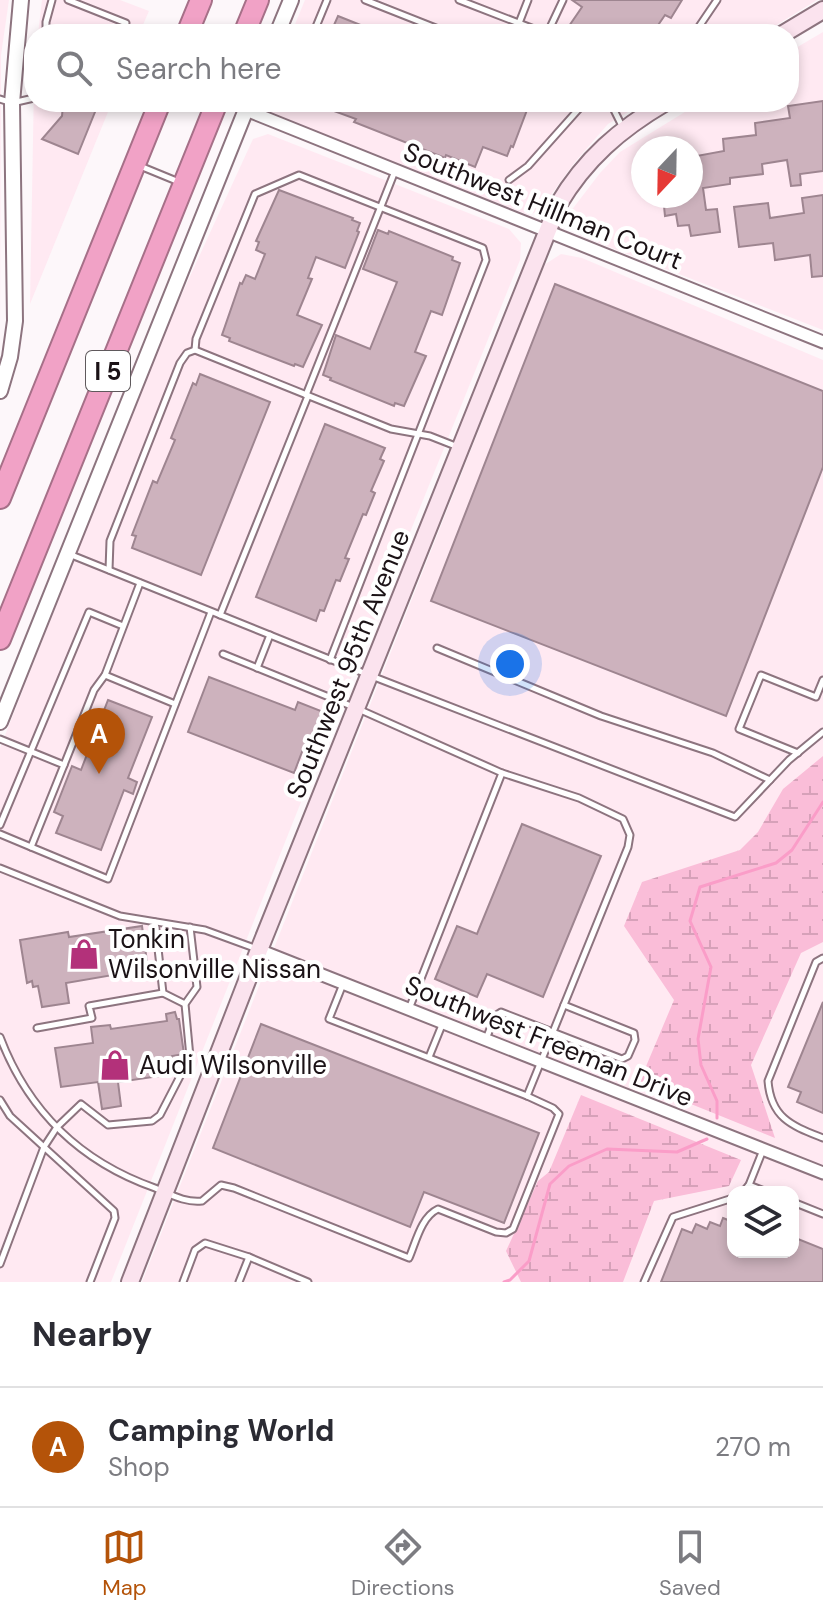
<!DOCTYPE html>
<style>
body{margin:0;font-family:"DM Sans",sans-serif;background:#f7f7f7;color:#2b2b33}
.controls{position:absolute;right:24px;bottom:24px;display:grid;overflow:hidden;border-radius:16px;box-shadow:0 4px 12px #0003}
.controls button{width:72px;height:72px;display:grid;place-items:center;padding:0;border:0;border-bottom:2px solid #e1e1e2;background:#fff;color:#2b2b33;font:40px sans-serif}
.compass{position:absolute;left:631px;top:136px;width:72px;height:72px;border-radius:50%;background:#fff;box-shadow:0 4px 12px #0003;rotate:202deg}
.you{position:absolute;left:510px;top:664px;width:28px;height:28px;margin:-20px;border:6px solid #fff;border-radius:50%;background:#1a73e8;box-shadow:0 0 0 12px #1a73e833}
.badge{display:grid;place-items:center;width:52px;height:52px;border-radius:50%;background:#b45309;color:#fff;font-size:26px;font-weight:700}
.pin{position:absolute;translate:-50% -66px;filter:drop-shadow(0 2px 4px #0008)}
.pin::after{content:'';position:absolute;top:42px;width:28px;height:24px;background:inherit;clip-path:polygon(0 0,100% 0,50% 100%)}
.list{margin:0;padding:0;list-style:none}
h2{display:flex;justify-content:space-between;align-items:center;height:104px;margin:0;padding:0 32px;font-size:34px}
h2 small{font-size:26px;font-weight:400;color:#7c7c81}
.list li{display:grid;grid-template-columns:52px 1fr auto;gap:24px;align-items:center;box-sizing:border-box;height:120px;padding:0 32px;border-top:2px solid #e1e1e2}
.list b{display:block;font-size:30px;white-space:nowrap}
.list p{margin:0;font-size:26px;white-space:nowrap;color:#7c7c81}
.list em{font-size:26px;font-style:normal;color:#7c7c81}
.icon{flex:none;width:44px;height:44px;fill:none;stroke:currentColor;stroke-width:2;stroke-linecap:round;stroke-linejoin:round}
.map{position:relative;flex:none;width:823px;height:1282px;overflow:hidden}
.search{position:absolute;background:#fff;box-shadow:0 4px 12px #0003;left:24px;right:24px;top:24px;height:88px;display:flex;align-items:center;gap:20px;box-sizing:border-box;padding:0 28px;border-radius:32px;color:#7c7c81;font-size:30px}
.sheet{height:224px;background:#fff}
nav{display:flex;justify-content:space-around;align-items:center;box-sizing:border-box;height:112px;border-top:2px solid #e1e1e2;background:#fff;font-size:22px;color:#7c7c81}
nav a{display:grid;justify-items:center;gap:4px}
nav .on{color:#b45309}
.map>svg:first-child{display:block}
</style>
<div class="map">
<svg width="823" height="1282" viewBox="0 0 823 1282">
<defs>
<pattern id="wetland-marsh" width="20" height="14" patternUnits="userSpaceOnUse" patternTransform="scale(2)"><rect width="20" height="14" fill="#fabdd8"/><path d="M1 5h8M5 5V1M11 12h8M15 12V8" fill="none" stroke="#d6a1b9"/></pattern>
</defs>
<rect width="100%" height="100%" fill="#fdf7fa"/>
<g fill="#ffe9f2" fill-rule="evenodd">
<polygon points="0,0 9,0 1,55 0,333"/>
<polygon points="42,0 120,0 149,11 139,34 38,34"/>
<polygon points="305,0 817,0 762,34 291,34"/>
<path d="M823 32V330L581 236 570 224 571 211 600 173 620 152 701 102H789V52ZM643 148H691V196H643Z"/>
<polygon points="34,85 34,102 112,102 30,304"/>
<polygon points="264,102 645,102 608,124 575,162 540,210 529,215 271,116 265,110"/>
<polygon points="268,134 509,229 521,243 520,260 293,822 111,1282 0,1282 0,748 159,344 253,139"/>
<path d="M561 254 582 258 823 360V1282H142L544 265ZM733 1192H793V1252H733Z"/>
</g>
<g fill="url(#wetland-marsh)">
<polygon points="823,756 823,942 801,953 751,1065 775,1138 639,1083 674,1000 624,926 642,882 740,850 758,832 783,789"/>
<polygon points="581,1095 741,1160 729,1186 654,1201 623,1282 521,1282 506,1251 538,1181 549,1172"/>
</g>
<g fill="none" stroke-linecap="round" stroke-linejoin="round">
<g stroke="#fa9dc8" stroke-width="3">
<polyline points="717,1118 717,1101 701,1065 698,1039 711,967 690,921 700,887 776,863 792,850 823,802"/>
<polyline points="504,1282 510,1280 529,1261 550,1184 569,1166 607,1149 677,1152 707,1139"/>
</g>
</g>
<g fill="#cdb2bd" stroke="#9e8590" stroke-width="2">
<polygon points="572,0 682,0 671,18 665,15 652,34 646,34 636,27 631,34 574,34 567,29 582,7"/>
<polygon points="338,16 383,34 330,34"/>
<polygon points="823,101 823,171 800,174 801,185 791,186 787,160 762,164 763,174 730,178 730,184 703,188 706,210 717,209 720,232 691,236 689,225 678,226 676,214 665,216 663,196 691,196 691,157 724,151 723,139 756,135 755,123 790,118 788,106"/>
<polygon points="71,102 99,102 78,154 42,139 62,116 63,105 69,107"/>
<polygon points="334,102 530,102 513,147 511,146 507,156 483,147 475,167 446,155 445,158 354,122 356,119 331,110"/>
<polygon points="279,190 353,218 352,220 360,223 357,231 359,232 345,268 316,257 308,278 312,279 297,315 322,325 303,367 295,364 294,366 229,341 230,338 222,335 240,283 242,284 246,275 255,279 265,254 256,250 259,242 256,241"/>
<polygon points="823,195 823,276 812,277 810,255 775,260 773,243 739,247 734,207 768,203 770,218 804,213 802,198"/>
<polygon points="378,230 388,234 389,231 453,257 452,260 460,263 442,315 431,311 415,352 426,356 404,406 395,403 394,406 330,380 331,378 323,375 336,335 370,349 397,282 363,269"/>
<polygon points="555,284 823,391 823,467 726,716 431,601"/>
<polygon points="200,374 270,402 201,575 132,548 136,536 132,535 153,481 157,483 175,440 171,438 193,383 196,385"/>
<polygon points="325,424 385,448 380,459 384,461 371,491 375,493 366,515 363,514 345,558 349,559 340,581 336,580 324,611 320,610 316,621 256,597"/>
<polygon points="209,677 295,710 298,702 326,713 313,747 305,744 294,773 188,732"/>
<polygon points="108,700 152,717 128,778 137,782 133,794 124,790 101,850 56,833 63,816 54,812 72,766 81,770"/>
<polygon points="522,824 601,856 543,997 487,974 477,997 435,979 457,926 477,934"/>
<polygon points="142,926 148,969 66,983 69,1003 42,1007 38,986 33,987 32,981 27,983 20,940 68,932 69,937"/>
<polygon points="823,1002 823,1113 797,1102 801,1092 788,1087"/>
<polygon points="175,1012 177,1019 179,1019 184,1054 172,1056 174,1074 118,1082 121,1106 102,1109 98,1082 61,1087 55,1048 93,1043 91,1027 110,1025 111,1029 167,1021 166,1014"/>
<polygon points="261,1024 539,1133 504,1223 424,1192 410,1227 213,1148"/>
<polygon points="723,1218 733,1222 733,1252 793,1252 793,1237 823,1249 823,1282 661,1282 682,1229 692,1233 696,1224 707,1229 710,1222 720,1226"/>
</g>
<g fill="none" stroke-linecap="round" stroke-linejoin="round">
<defs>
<g id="service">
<polyline points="68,0 126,23"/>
<polyline points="365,0 451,34"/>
<polyline points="459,0 547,34"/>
<polyline points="519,23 528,0"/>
<polyline points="46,34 46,22 52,0"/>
<polyline points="313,34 327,0"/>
<polyline points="547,34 563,0"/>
<polyline points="694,34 717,0"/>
<polyline points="0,99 12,103 34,98"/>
<polyline points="610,102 622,126"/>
<polyline points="140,166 179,182"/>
<polyline points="509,180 528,166 585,102"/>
<polyline points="195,350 196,339 255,194 299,175 483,248 486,260 330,660"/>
<polyline points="306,395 395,171"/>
<polyline points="69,554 369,675 735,817 770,780 713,753 601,716 437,648"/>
<polyline points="109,570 110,541 180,363 187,353 195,350 391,429 430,436 458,447"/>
<polyline points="220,615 308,396"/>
<polyline points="223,654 356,708 502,773 579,798 623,819 630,835 628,847 527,1096"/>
<polyline points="257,668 270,635"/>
<polyline points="105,675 175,704"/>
<polyline points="0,739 64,765 31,847 108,879 211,612"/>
<polyline points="798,753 739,729 761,675 816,697 823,680"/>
<polyline points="64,765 94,690 105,675 140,583"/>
<polyline points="770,780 789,760 823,732"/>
<polyline points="0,825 89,612 123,626"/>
<polyline points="0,834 31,847"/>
<polyline points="0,868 120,916 205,930 257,949"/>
<polyline points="155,922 163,993 185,1004"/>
<path d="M823 958 816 962 768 1081C771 1119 793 1126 823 1138"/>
<polyline points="409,1009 502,773"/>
<polyline points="37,1028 92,1018 89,1006 163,993"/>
<path d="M0 1037C28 1111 81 1162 155 1188 170 1194 185 1203 202 1201L221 1185 234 1188 409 1258C416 1242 421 1217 438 1209L496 1232 506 1233 513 1229 559 1114 553 1108 527 1096 329 1019 343 984"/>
<polyline points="486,1039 495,1016 501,1012 622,1059 628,1056 635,1040 634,1033 564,1005"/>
<polyline points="429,1057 442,1025"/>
<polyline points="0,1100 10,1116 114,1211 115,1218 90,1282"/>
<polyline points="749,1185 767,1192"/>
<polyline points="743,1192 749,1185 763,1150"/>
<polyline points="793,1202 823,1214"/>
<polyline points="0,1264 44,1147 57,1127 81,1104 108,1125 152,1121 160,1115 190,1057 185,1004 197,987 190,927"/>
<polyline points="183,1282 195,1250 205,1243 249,1257 308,1282"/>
<polyline points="239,1282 249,1257"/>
<polyline points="644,1282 673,1217 733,1198"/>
</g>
<g id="minor">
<polyline points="246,110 823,342"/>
<polyline points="259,950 823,1173"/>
</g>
<g id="tertiary">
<polyline points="277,34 291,0"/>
<polyline points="0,391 10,357 15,321 12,103 21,0"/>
<polyline points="0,722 249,102"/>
</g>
<g id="secondary">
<polyline points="783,34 823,10"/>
<path d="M130 1282 259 950 558 205C585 159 620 129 666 102"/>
</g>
<g id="motorway">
<polyline points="187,34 201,0"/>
<polyline points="244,34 258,0"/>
<polyline points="0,498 160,102"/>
<polyline points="0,639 217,102"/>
</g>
</defs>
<use href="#service" stroke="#8d747f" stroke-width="9"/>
<use href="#minor" stroke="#8d747f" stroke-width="15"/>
<use href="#tertiary" stroke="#8d747f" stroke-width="18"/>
<use href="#secondary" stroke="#8d747f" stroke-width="20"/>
<use href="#motorway" stroke="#a67088" stroke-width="24"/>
<use href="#service" stroke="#fff" stroke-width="5"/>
<use href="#minor" stroke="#fff" stroke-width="11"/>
<use href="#tertiary" stroke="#fff" stroke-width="14"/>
<use href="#secondary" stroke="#fbe3ee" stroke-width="16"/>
<use href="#motorway" stroke="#f1a2c6" stroke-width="20"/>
</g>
<defs>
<symbol id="shop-bare" viewBox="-9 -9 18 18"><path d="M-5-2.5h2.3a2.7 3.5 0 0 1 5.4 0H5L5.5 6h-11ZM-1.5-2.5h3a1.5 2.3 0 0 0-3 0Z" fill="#b3317a" stroke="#fff" stroke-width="2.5" paint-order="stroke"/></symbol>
</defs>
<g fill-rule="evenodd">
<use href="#shop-bare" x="62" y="932" width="44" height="44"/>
<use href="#shop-bare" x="93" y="1043" width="44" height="44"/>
</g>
<g text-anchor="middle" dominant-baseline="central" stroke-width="8" stroke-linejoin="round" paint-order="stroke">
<rect fill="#fff" stroke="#5f595c" stroke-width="2" x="86" y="351" width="44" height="40" rx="6"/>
<g font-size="24" font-weight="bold" fill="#1b1216">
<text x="108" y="371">I 5</text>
</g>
<g font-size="26" fill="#1b1216" stroke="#fff">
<text transform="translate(543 206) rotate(22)">Southwest Hillman Court</text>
<text transform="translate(348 664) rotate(-68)">Southwest 95th Avenue</text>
<text transform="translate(549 1041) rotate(22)">Southwest Freeman Drive</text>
</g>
<g font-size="26" fill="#1b1216" stroke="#fff" text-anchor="start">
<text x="108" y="939">Tonkin<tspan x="108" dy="30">Wilsonville Nissan</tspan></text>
<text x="139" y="1065">Audi Wilsonville</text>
</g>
</g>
</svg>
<div class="controls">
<button><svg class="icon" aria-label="layers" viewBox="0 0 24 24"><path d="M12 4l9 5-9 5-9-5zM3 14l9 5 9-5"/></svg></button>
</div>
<svg class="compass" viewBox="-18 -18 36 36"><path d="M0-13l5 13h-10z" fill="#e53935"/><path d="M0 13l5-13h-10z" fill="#7c7c81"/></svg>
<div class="you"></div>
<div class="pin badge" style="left:99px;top:774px">A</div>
<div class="search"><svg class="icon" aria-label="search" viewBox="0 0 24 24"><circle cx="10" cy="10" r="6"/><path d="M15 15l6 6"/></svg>Search here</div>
</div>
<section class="sheet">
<h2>Nearby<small></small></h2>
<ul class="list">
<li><span class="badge">A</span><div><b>Camping World</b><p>Shop</p></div><em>270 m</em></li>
</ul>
</section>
<nav>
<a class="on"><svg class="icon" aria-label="map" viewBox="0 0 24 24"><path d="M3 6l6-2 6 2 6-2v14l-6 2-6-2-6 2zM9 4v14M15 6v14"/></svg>Map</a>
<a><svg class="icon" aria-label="directions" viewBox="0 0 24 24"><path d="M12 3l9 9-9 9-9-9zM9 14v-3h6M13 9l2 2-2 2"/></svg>Directions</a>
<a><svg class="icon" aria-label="saved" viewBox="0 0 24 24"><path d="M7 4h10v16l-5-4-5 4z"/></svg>Saved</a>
</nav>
